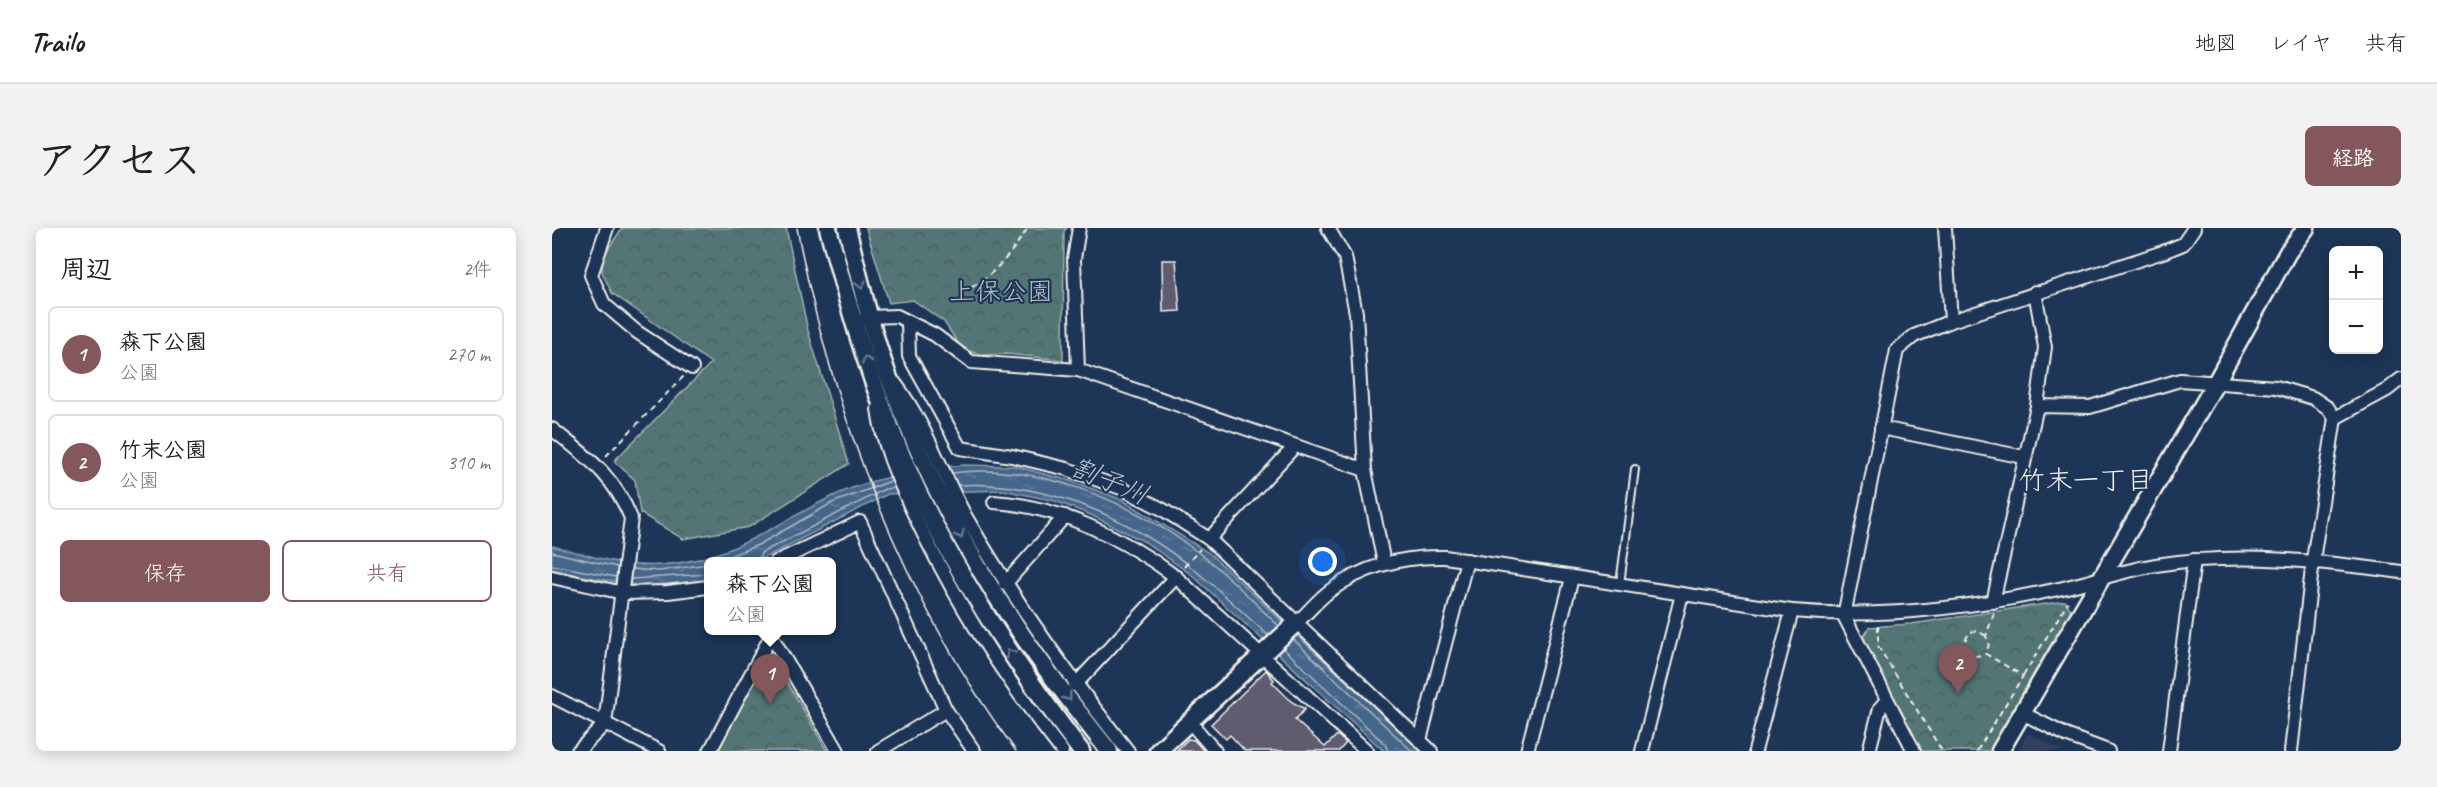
<!DOCTYPE html>
<html lang="ja">
<meta charset="utf-8">
<style>
body{margin:0;font-family:Caveat,"Klee One",sans-serif;background:#f2f2f2;color:#202124}
.controls{position:absolute;right:18px;top:18px;display:grid;overflow:hidden;border-radius:9px;box-shadow:0 3px 15px #0003}
.controls button{width:54px;height:54px;display:grid;place-items:center;padding:0;border:0;border-bottom:2px solid #e0e0e0;background:#fff;color:#202124;font:30px sans-serif}
.you{position:absolute;left:771px;top:334px;width:21px;height:21px;margin:-15px;border:4px solid #fff;border-radius:50%;background:#1a73e8;box-shadow:0 0 0 9px #1a73e833}
.badge{display:grid;place-items:center;width:39px;height:39px;border-radius:50%;background:#84575d;color:#fff;font-size:20px;font-weight:700}
.pin{position:absolute;translate:-50% -50px;filter:drop-shadow(0 2px 3px #0008)}
.pin::after{content:'';position:absolute;top:32px;width:21px;height:18px;background:inherit;clip-path:polygon(0 0,100% 0,50% 100%)}
.popup{position:absolute;left:152px;top:329px;width:132px;height:78px;box-sizing:border-box;display:grid;place-content:center;border-radius:9px;background:#fff;filter:drop-shadow(0 2px 4px #0005);font-size:20px;white-space:nowrap;color:#757577}
.popup b{font-size:22px;color:#202124}
.popup::after{content:'';position:absolute;left:50%;top:100%;margin-left:-12px;border:12px solid transparent;border-top-color:#fff}
.list{margin:0;padding:0;list-style:none}
h2{display:flex;justify-content:space-between;align-items:center;height:78px;margin:0;padding:0 24px;font-size:26px}
h2 small{font-size:20px;font-weight:400;color:#757577}
.list li{display:grid;grid-template-columns:39px 1fr auto;gap:18px;align-items:center;box-sizing:border-box;height:96px;margin:0 12px 12px;padding:0 12px;border:2px solid #e0e0e0;border-radius:9px}
.list b{display:block;font-size:22px;white-space:nowrap}
.list p{margin:0;font-size:20px;white-space:nowrap;color:#757577}
.list em{font-size:20px;font-style:normal;color:#757577}
.actions{display:flex;gap:12px;padding:18px 24px}
.actions a{flex:1;padding:14px 0;border:2px solid #84575d;border-radius:9px;text-align:center;font-size:21px;color:#84575d}
.actions .main{background:#84575d;color:#fff}
.map{position:relative;flex:none;width:1849px;height:523px;overflow:hidden;border-radius:9px}
header{display:flex;align-items:center;gap:36px;box-sizing:border-box;height:84px;padding:0 30px;background:#fff;border-bottom:2px solid #e0e0e0}
header strong{font-size:28px}
nav{display:flex;gap:33px;margin-inline-start:auto;font-size:21px}
.intro{display:flex;align-items:center;justify-content:space-between;box-sizing:border-box;height:144px;padding:0 36px}
h1{margin:0;font-size:42px}
.button{padding:15px 27px;border-radius:9px;background:#84575d;color:#fff;font-size:21px;font-weight:700}
main{display:flex;gap:36px;padding:0 36px}
aside{flex:1;background:#fff;border-radius:9px;box-shadow:0 3px 15px #0003}
.map>svg:first-child{display:block}
</style>
<header>
<strong>Trailo</strong>
<nav><a>地図</a><a>レイヤ</a><a>共有</a></nav>
</header>
<div class="intro"><h1>アクセス</h1><a class="button">経路</a></div>
<main>
<aside>
<h2>周辺<small>2件</small></h2>
<ul class="list">
<li><span class="badge">1</span><div><b>森下公園</b><p>公園</p></div><em>270 m</em></li>
<li><span class="badge">2</span><div><b>竹末公園</b><p>公園</p></div><em>310 m</em></li>
</ul>
<div class="actions"><a class="main">保存</a><a>共有</a></div>
</aside>
<div class="map">
<svg width="1849" height="523" viewBox="0 0 1849 523">
<defs>
<pattern id="forest-crowns" width="20" height="18" patternUnits="userSpaceOnUse" patternTransform="scale(1.5)"><rect width="20" height="18" fill="#537575"/><path d="M2 6a3 3 0 1 1 6 0M12 15a3 3 0 1 1 6 0" fill="none" stroke="#4e5e5e"/></pattern>
<pattern id="water-ripples" width="26" height="14" patternUnits="userSpaceOnUse" patternTransform="scale(1.5)"><rect width="26" height="14" fill="#44668a"/><path d="M2 4q2-2 4 0t4 0M15 11q2-2 4 0t4 0" fill="none" stroke="#607c9a"/></pattern>
</defs>
<rect width="100%" height="100%" fill="#1d3557"/>
<filter id="ink" filterUnits="userSpaceOnUse"><feTurbulence type="fractalNoise" baseFrequency=".0167" numOctaves="2"/><feDisplacementMap in="SourceGraphic" scale="12" xChannelSelector="R" yChannelSelector="G"/><feConvolveMatrix kernelMatrix="1 2 1 2 8 2 1 2 1" color-interpolation-filters="sRGB"/></filter>
<g filter="url(#ink)">
<polygon fill="#31405e" points="1476,505 1511,523 1512,523 1466,523"/>
<g fill="url(#forest-crowns)" stroke="#a4b3ae" stroke-width="1.5">
<polygon points="70,0 234,0 256,103 297,236 197,299 131,311 88,285 83,252 62,233 159,135 60,65 50,44 51,29"/>
<polygon points="314,0 515,0 512,3 511,132 454,126 431,127 410,121 392,94 361,72 337,75"/>
<polygon points="1513,373 1519,382 1440,523 1369,523 1311,409 1317,399 1359,396"/>
<polygon points="213,428 220,428 275,523 165,523"/>
</g>
<path fill="url(#water-ripples)" stroke="#8a9eb0" stroke-width="1.5" d="M409 237 462 238 519 253 571 272 657 325 869 523H832L641 348 593 314 539 287 503 273 451 262 336 266 206 333 156 334V351L150 353 89 358 0 343V318C34 326 72 340 108 337 179 332 216 300 277 270 320 249 362 244 409 237Z"/>
<g fill="none" stroke-linecap="round" stroke-linejoin="round">
<g stroke="#aeb9c2" stroke-width="1.5">
<path d="M400 245C487 233 585 276 652 329 679 349 702 375 727 398"/>
<path d="M406 257C493 252 578 289 645 344 670 364 692 386 716 407"/>
<polyline points="0,324 65,339"/>
<polyline points="162,334 206,317 280,275 339,253"/>
<polyline points="206,334 209,325 333,261 342,260"/>
<polyline points="0,337 64,349"/>
<polyline points="80,341 107,343 156,336"/>
<polyline points="79,351 156,346"/>
<polyline points="741,411 860,523"/>
<polyline points="731,420 833,516 836,523"/>
</g>
</g>
<g fill="#605b70" stroke="#f4f1e8" stroke-width="1.5">
<polygon points="610,32 624,32 628,83 611,84"/>
<polygon points="714,442 722,452 720,454 740,474 753,481 743,492 773,519 785,507 794,515 787,523 693,523 678,507 674,511 659,496"/>
<polygon points="636,511 642,512 652,523 624,523"/>
</g>
<g fill="none" stroke-linecap="round" stroke-linejoin="round">
<defs>
<polyline id="lane" points="1068,356 1083,241"/>
<g id="street">
<polyline points="55,0 39,47 52,76 85,104 140,140"/>
<polyline points="776,0 793,29 804,85 813,242 832,335"/>
<polyline points="1393,0 1399,93"/>
<polyline points="311,92 317,89 345,88 383,107 419,134 526,142 813,242"/>
<polyline points="356,94 357,128 408,220 460,228 515,241 569,260 610,281 657,311 879,523"/>
<polyline points="526,142 522,31 527,0"/>
<path d="M343 155C374 196 390 246 415 291 463 374 517 449 576 523"/>
<polyline points="1485,178 1538,179 1628,152 1724,159 1761,170 1776,180 1783,190 1761,332 1739,523"/>
<path d="M326 181C331 218 344 246 359 280 399 366 451 449 510 523"/>
<polyline points="1783,190 1835,162 1849,151"/>
<polyline points="1329,200 1472,229"/>
<path d="M0 201C37 231 60 245 79 290L53 496 26 523"/>
<path d="M442 274C507 278 572 310 624 349L815 523"/>
<polyline points="657,311 743,218"/>
<polyline points="224,334 308,294 394,482 422,523"/>
<polyline points="0,349 71,365 116,364 156,359"/>
<polyline points="453,356 513,288"/>
<polyline points="1441,374 1485,178 1493,119 1483,64"/>
<path d="M742 397C755 386 766 371 779 362 813 337 852 328 893 329L1240 383C1331 391 1421 380 1511 360 1542 353 1573 342 1604 337 1686 324 1768 333 1849 344"/>
<polyline points="216,402 286,523"/>
<polyline points="523,457 624,349"/>
<polyline points="0,468 107,523"/>
<polyline points="1470,485 1516,508 1556,523"/>
<polyline points="637,493 663,523"/>
<polyline points="868,512 915,332"/>
<polyline points="158,523 219,408"/>
<polyline points="326,523 394,482"/>
<polyline points="975,523 1020,350"/>
<polyline points="1090,523 1130,366"/>
<polyline points="1203,523 1240,383"/>
<polyline points="1317,523 1328,480 1334,473"/>
<polyline points="1362,523 1292,388 1345,122 1362,108 1399,93 1611,24 1631,16 1642,0"/>
<polyline points="1617,523 1642,332"/>
</g>
<g id="secondary">
<path d="M276 0C297 81 320 161 354 237 399 340 462 434 529 523"/>
<path d="M295 0C307 48 318 98 335 145 367 232 410 319 462 395 491 439 524 481 557 523"/>
<polyline points="606,523 742,397"/>
<polyline points="1448,523 1663,156 1736,24 1754,0"/>
</g>
</defs>
<use href="#lane" stroke="#f4f1e8" stroke-width="10"/>
<use href="#street" stroke="#f4f1e8" stroke-width="16"/>
<use href="#secondary" stroke="#f4f1e8" stroke-width="21"/>
<g stroke="#f4f1e8" stroke-width="2" stroke-dasharray="6 4.5" stroke-linecap="butt">
<path d="M411 64C442 48 457 28 476 0"/>
<polyline points="54,228 132,148"/>
<polyline points="632,339 648,321"/>
<polyline points="1326,397 1326,418 1390,523"/>
<polyline points="1434,408 1426,403 1418,404 1409,419 1419,429 1434,426"/>
<polyline points="1471,448 1516,374"/>
<polyline points="1425,523 1471,448 1434,426 1437,416 1434,408 1442,385"/>
</g>
<use href="#lane" stroke="#1d3557" stroke-width="6"/>
<use href="#street" stroke="#1d3557" stroke-width="12"/>
<use href="#secondary" stroke="#1d3557" stroke-width="16"/>
<path stroke="#f4f1e8" stroke-width="1.5" d="M245 0C280 185 351 372 464 523"/>
</g>
<defs><path id="oneway-chevron" d="M-2-3.5L2.5 0L-2 3.5" fill="none" stroke-width="1.6" stroke-linecap="round" stroke-linejoin="round" transform="scale(1.5)"/></defs>
<g stroke="#68778a">
<use href="#oneway-chevron" transform="translate(309 57) rotate(76)"/>
<use href="#oneway-chevron" transform="translate(314 132) rotate(-109)"/>
<use href="#oneway-chevron" transform="translate(408 307) rotate(64)"/>
<use href="#oneway-chevron" transform="translate(458 425) rotate(-124)"/>
<use href="#oneway-chevron" transform="translate(516 469) rotate(53)"/>
</g>
</g>
<g text-anchor="middle" dominant-baseline="central" stroke-width="4.5" stroke-linejoin="round" paint-order="stroke">
<g font-size="26" fill="#b4bfba" stroke="#1d3557">
<text x="449" y="63">上保公園</text>
</g>
<g font-size="27" fill="#f4f1e8" stroke="#1d3557">
<text x="1534" y="252">竹末一丁目</text>
</g>
<g font-size="27" font-style="italic" fill="#b6c0c7" stroke="#1d3557">
<text transform="translate(558 253) rotate(23)">割子川</text>
</g>
</g>
</svg>
<div class="controls">
<button>+</button>
<button>−</button>
</div>
<div class="you"></div>
<div class="pin badge" style="left:218px;top:476px">1</div>
<div class="popup"><b>森下公園</b>公園</div>
<div class="pin badge" style="left:1406px;top:466px">2</div>
</div>
</main>
